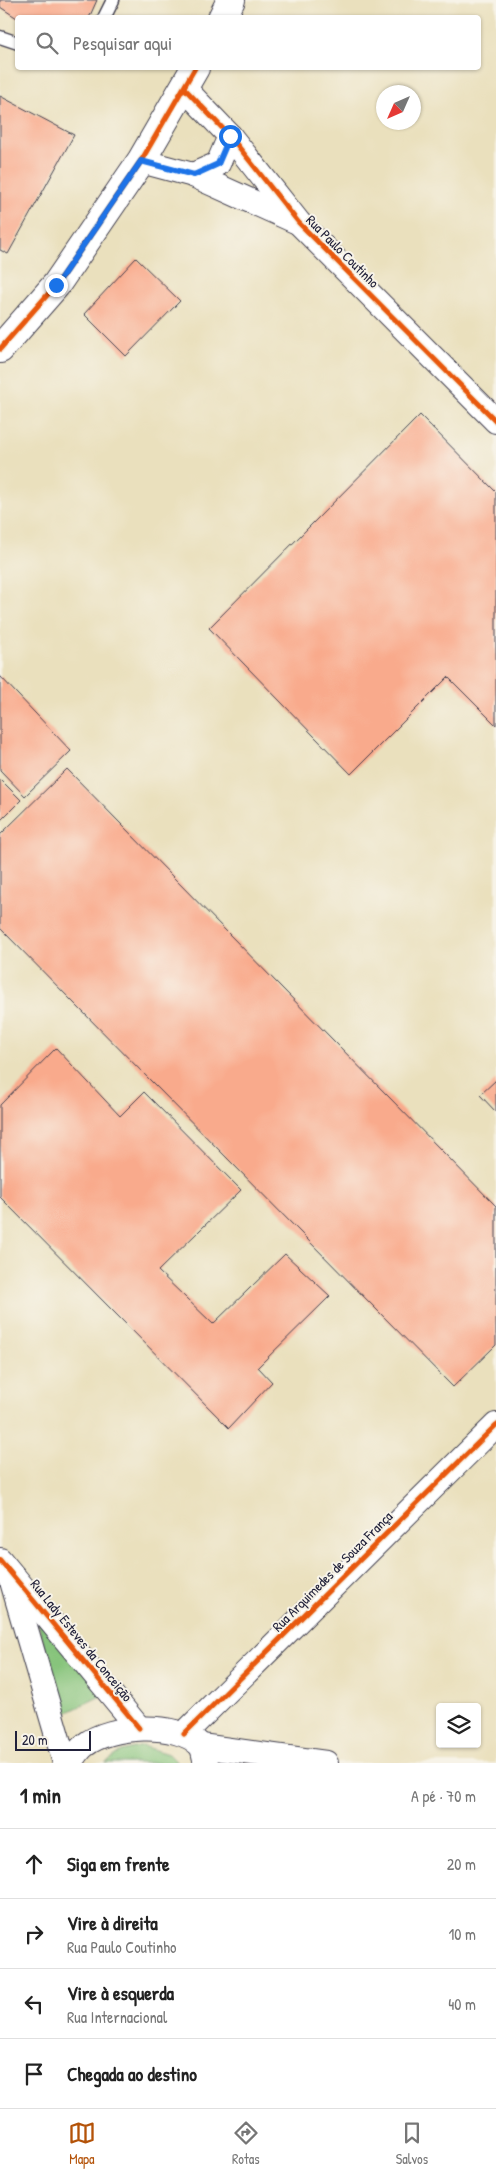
<!DOCTYPE html>
<html lang="pt">
<meta charset="utf-8">
<style>
body{margin:0;font-family:"Patrick Hand",sans-serif;background:#f2f2f2;color:#222}
.controls{position:absolute;right:15px;bottom:15px;display:grid;overflow:hidden;border-radius:5px;box-shadow:0 1px 4px #0004}
.controls button{width:45px;height:45px;display:grid;place-items:center;padding:0;border:0;border-bottom:1px solid #e0e0e0;background:#fff;color:#222;font:25px sans-serif}
.compass{position:absolute;left:376px;top:85px;width:45px;height:45px;border-radius:50%;background:#fff;box-shadow:0 1px 4px #0004;rotate:225deg}
.scale{position:absolute;left:15px;bottom:12px;width:76px;box-sizing:border-box;padding-left:5px;border:2px solid #22223b;border-top:0;font-size:14px;line-height:18px;white-space:nowrap;color:#22223b;-webkit-text-stroke:4px #f7f3e8;paint-order:stroke}
.stop{position:absolute;width:15px;height:15px;margin:-11px;border:4px solid #1a73e8;border-radius:50%;background:#fff}
.stop.end{background:#1a73e8;border-color:#fff;box-shadow:0 1px 5px #0008}
.list{margin:0;padding:0;list-style:none}
h2{display:flex;justify-content:space-between;align-items:center;height:65px;margin:0;padding:0 20px;font-size:21px}
h2 small{font-size:16px;font-weight:400;color:#767676}
.list li{display:grid;grid-template-columns:32px 1fr auto;gap:15px;align-items:center;box-sizing:border-box;height:70px;padding:0 20px;border-top:1px solid #e0e0e0}
.list b{display:block;font-size:19px;white-space:nowrap}
.list p{margin:0;font-size:16px;white-space:nowrap;color:#767676}
.list em{font-size:16px;font-style:normal;color:#767676}
.icon{flex:none;width:28px;height:28px;fill:none;stroke:currentColor;stroke-width:2;stroke-linecap:round;stroke-linejoin:round}
.map{position:relative;flex:none;width:496px;height:1763px;overflow:hidden}
.search{position:absolute;background:#fff;box-shadow:0 1px 4px #0004;left:15px;right:15px;top:15px;height:55px;display:flex;align-items:center;gap:12px;box-sizing:border-box;padding:0 18px;border-radius:5px;color:#767676;font-size:19px}
.sheet{height:345px;background:#fff}
nav{display:flex;justify-content:space-around;align-items:center;box-sizing:border-box;height:70px;border-top:1px solid #e0e0e0;background:#fff;font-size:14px;color:#767676}
nav a{display:grid;justify-items:center;gap:2px}
nav .on{color:#b45309}
.map>svg:first-child{display:block}
</style>
<div class="map">
<svg width="496" height="1763" viewBox="0 0 496 1763">
<rect width="100%" height="100%" fill="#f7f3e8"/>
<filter id="ink" filterUnits="userSpaceOnUse"><feTurbulence type="fractalNoise" baseFrequency=".02" numOctaves="2"/><feDisplacementMap in="SourceGraphic" scale="10" xChannelSelector="R" yChannelSelector="G"/><feConvolveMatrix kernelMatrix="1 2 1 2 8 2 1 2 1" color-interpolation-filters="sRGB"/></filter>
<filter id="wash" filterUnits="userSpaceOnUse"><feTurbulence type="fractalNoise" baseFrequency=".0096" numOctaves="4" result="noise"/><feDisplacementMap in="SourceGraphic" scale="20" xChannelSelector="R" yChannelSelector="G"/><feGaussianBlur stdDeviation="1.12" result="paint"/><feColorMatrix in="noise" values="0 0 0 0 0 0 0 0 0 0 0 0 0 0 0 0 0 1.4 0 .05"/><feComposite in="paint" operator="in"/></filter>
<g filter="url(#wash)">
<rect width="100%" height="100%" fill="#eae0bd"/>
<g fill="#87c47b" stroke="#54735b">
<polygon points="34,1609 103,1695 64,1714"/>
<polygon points="143,1746 169,1754 178,1763 105,1763 122,1751"/>
</g>
<g id="blocks">
<g fill="#f9aa8c">
<polygon points="0,0 97,0 89,18 17,18 0,7"/>
<polygon points="0,96 74,135 8,254 0,250"/>
<polygon points="136,258 180,301 126,356 84,314"/>
<polygon points="420,415 496,492 496,725 448,677 351,774 209,628"/>
<polygon points="0,676 71,751 25,796 0,770"/>
<polygon points="67,769 496,1206 496,1345 453,1387 0,928 0,835"/>
<polygon points="0,779 21,800 0,821"/>
<polygon points="56,1048 120,1116 144,1092 241,1190 158,1271 213,1324 285,1254 330,1296 258,1367 272,1382 229,1428 0,1197 0,1105"/>
<polygon points="496,1080 496,1112 480,1095"/>
</g>
</g>
</g>
<g filter="url(#ink)">
<use href="#blocks" fill-opacity="0" stroke="#403e4e" stroke-width="1"/>
<g fill="none" stroke-linecap="round" stroke-linejoin="round">
<defs>
<g id="service">
<polyline points="104,18 113,0"/>
<polyline points="0,37 18,43"/>
</g>
<g id="minor">
<polyline points="184,88 230,136 299,223 496,421"/>
<polyline points="141,161 193,175 295,221"/>
<polyline points="193,175 218,164 230,136"/>
<polyline points="0,1560 139,1728"/>
<polyline points="11,1578 65,1763"/>
<polyline points="184,1734 496,1425"/>
<polyline points="201,1746 326,1763"/>
<path d="M70 1763C75 1757 79 1749 85 1745 110 1725 177 1721 200 1745 204 1749 204 1758 206 1763"/>
</g>
<g id="tertiary">
<polyline points="222,18 231,0"/>
<polyline points="0,349 56,285 141,161 195,68"/>
</g>
</defs>
<use href="#service" stroke="#403e4e" stroke-width="15"/>
<use href="#minor" stroke="#403e4e" stroke-width="26"/>
<use href="#tertiary" stroke="#403e4e" stroke-width="30"/>
<use href="#service" stroke="#fff" stroke-width="12"/>
<use href="#minor" stroke="#fff" stroke-width="24"/>
<use href="#tertiary" stroke="#fff" stroke-width="28"/>
<defs>
<g id="cycleway">
<polyline points="184,88 230,136 299,223 496,421"/>
<polyline points="0,349 56,285 141,161 195,68"/>
<polyline points="0,1560 139,1728"/>
<polyline points="184,1734 496,1425"/>
</g>
</defs>
<use href="#cycleway" stroke="#f7f3e8" stroke-width="8"/>
<use href="#cycleway" stroke="#e8590c" stroke-width="5"/>
</g>
</g>
<g fill="none" stroke-linecap="round" stroke-linejoin="round" filter="url(#ink)">
<polyline stroke="#1a73e8" stroke-width="6" points="56,285 141,161 194,175 218,164 230,136"/>
</g>
<g text-anchor="middle" dominant-baseline="central" stroke-width="4" stroke-linejoin="round" paint-order="stroke">
<g font-size="14" fill="#22223b" stroke="#f7f3e8">
<text transform="translate(343 251) rotate(45)">Rua Paulo Coutinho</text>
<text transform="translate(332 1571) rotate(-45)">Rua Arquimedes de Souza França</text>
<text transform="translate(82 1640) rotate(51)">Rua Lady Esteves da Conceição</text>
</g>
</g>
</svg>
<div class="controls">
<button><svg class="icon" aria-label="layers" viewBox="0 0 24 24"><path d="M12 4l9 5-9 5-9-5zM3 14l9 5 9-5"/></svg></button>
</div>
<svg class="compass" viewBox="-18 -18 36 36"><path d="M0-13l5 13h-10z" fill="#e53935"/><path d="M0 13l5-13h-10z" fill="#767676"/></svg>
<div class="scale">20 m</div>
<div class="stop" style="left:230px;top:136px"></div>
<div class="stop end" style="left:56px;top:285px"></div>
<div class="search"><svg class="icon" aria-label="search" viewBox="0 0 24 24"><circle cx="10" cy="10" r="6"/><path d="M15 15l6 6"/></svg>Pesquisar aqui</div>
</div>
<section class="sheet">
<h2>1 min<small>A pé · 70 m</small></h2>
<ul class="list">
<li><svg class="icon" aria-label="ahead" viewBox="0 0 24 24"><path d="M12 20V5M6 11l6-6 6 6"/></svg><div><b>Siga em frente</b></div><em>20 m</em></li>
<li><svg class="icon" aria-label="right" viewBox="0 0 24 24"><path d="M7 20v-9h11M14 6l5 5-5 5"/></svg><div><b>Vire à direita</b><p>Rua Paulo Coutinho</p></div><em>10 m</em></li>
<li><svg class="icon" aria-label="left" viewBox="0 0 24 24"><path d="M17 20v-9H6M10 6l-5 5 5 5"/></svg><div><b>Vire à esquerda</b><p>Rua Internacional</p></div><em>40 m</em></li>
<li><svg class="icon" aria-label="arrive" viewBox="0 0 24 24"><path d="M6 21V4h12l-3 4 3 4H6"/></svg><div><b>Chegada ao destino</b></div></li>
</ul>
</section>
<nav>
<a class="on"><svg class="icon" aria-label="map" viewBox="0 0 24 24"><path d="M3 6l6-2 6 2 6-2v14l-6 2-6-2-6 2zM9 4v14M15 6v14"/></svg>Mapa</a>
<a><svg class="icon" aria-label="directions" viewBox="0 0 24 24"><path d="M12 3l9 9-9 9-9-9zM9 14v-3h6M13 9l2 2-2 2"/></svg>Rotas</a>
<a><svg class="icon" aria-label="saved" viewBox="0 0 24 24"><path d="M7 4h10v16l-5-4-5 4z"/></svg>Salvos</a>
</nav>
